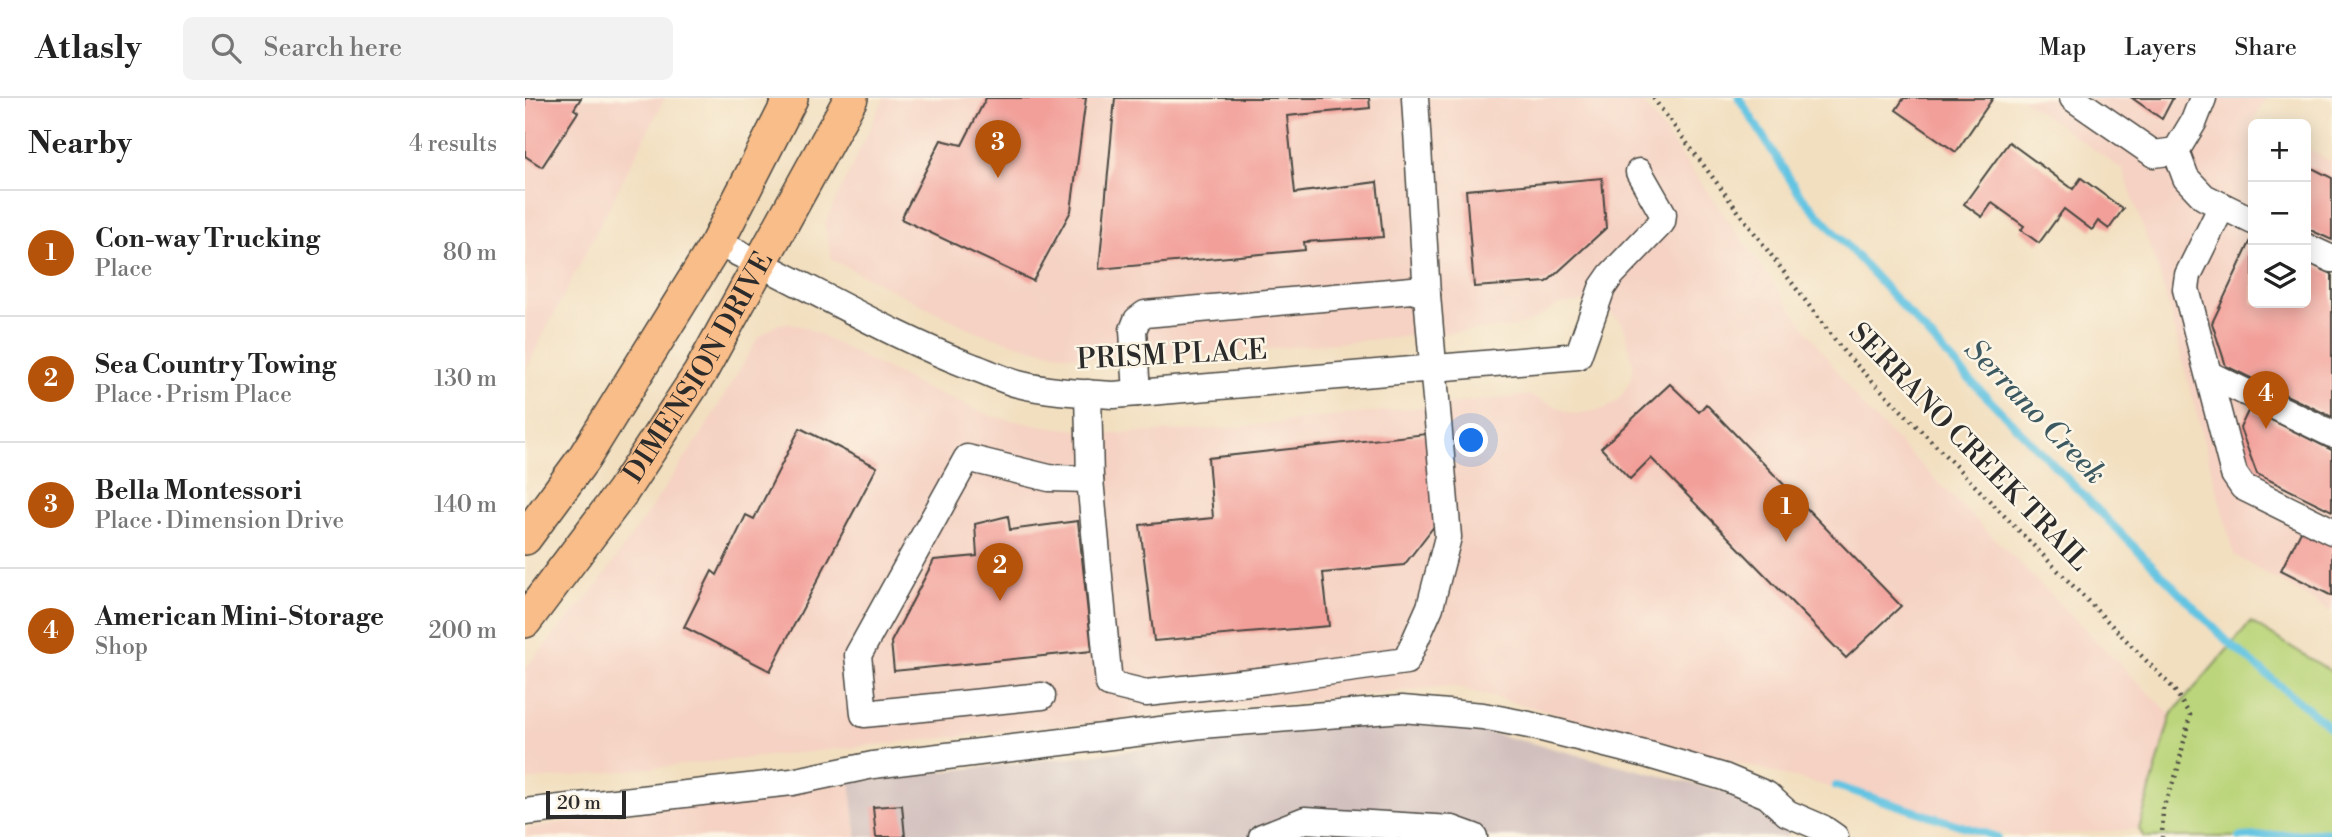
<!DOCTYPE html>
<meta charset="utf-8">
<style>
body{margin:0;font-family:"Libre Bodoni",serif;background:#f2f2f2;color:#222}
.controls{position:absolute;right:21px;top:21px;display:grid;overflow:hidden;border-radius:10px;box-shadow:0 4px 18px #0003}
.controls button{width:63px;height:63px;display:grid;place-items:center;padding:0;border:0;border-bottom:2px solid #e0e0e0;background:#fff;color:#222;font:35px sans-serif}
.scale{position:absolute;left:21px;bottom:18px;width:80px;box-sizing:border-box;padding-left:7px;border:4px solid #2b2b2b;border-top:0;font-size:19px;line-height:24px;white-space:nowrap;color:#2b2b2b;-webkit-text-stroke:5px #fcf5e5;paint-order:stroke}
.you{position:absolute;left:947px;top:343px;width:24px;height:24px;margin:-18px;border:5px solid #fff;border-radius:50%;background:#1a73e8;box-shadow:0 0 0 10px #1a73e833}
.badge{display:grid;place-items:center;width:46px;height:46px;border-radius:50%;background:#b45309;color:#fff;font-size:23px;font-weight:700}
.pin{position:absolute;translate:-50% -58px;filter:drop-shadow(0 2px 4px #0008)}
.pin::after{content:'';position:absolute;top:37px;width:24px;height:21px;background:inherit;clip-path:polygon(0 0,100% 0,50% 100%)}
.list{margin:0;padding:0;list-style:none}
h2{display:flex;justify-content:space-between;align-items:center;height:91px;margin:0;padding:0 28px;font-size:30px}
h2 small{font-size:23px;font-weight:400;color:#767676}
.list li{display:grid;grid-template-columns:46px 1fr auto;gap:21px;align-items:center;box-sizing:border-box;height:126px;padding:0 28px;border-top:2px solid #e0e0e0}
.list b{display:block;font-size:26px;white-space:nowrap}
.list p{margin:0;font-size:23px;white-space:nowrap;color:#767676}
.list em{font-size:23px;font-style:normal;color:#767676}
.icon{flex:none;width:38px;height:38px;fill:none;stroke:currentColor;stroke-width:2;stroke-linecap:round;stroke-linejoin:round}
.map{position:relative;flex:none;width:1807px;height:739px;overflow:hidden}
header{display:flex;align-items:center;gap:42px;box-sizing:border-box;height:98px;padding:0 35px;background:#fff;border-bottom:2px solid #e0e0e0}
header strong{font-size:33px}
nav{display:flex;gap:38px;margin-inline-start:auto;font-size:24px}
.search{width:490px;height:63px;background:#f2f2f2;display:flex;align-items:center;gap:18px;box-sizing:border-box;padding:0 24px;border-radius:10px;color:#767676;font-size:26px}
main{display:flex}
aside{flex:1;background:#fff}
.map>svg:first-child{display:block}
</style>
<header>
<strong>Atlasly</strong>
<div class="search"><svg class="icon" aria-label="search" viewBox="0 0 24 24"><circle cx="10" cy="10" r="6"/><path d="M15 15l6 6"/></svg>Search here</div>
<nav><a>Map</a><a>Layers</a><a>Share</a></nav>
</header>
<main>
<aside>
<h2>Nearby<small>4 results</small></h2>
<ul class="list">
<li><span class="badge">1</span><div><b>Con-way Trucking</b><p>Place</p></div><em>80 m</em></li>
<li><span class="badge">2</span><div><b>Sea Country Towing</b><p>Place · Prism Place</p></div><em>130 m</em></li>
<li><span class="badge">3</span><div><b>Bella Montessori</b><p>Place · Dimension Drive</p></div><em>140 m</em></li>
<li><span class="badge">4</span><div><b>American Mini-Storage</b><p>Shop</p></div><em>200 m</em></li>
</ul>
</aside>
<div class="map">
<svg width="1807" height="739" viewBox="0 0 1807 739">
<rect width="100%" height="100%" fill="#fcf5e5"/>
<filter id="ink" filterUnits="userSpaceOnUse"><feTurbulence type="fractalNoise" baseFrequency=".0143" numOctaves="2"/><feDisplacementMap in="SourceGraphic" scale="14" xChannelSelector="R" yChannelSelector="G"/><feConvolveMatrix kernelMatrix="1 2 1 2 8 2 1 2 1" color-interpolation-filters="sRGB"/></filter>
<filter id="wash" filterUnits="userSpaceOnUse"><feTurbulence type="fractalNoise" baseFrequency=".00686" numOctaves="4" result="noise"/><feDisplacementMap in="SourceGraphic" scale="28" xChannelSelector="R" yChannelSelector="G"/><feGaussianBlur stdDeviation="1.57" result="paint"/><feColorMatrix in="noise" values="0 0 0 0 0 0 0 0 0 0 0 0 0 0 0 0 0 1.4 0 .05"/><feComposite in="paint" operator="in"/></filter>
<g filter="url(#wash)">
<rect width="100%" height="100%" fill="#f2dfc0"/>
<g fill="#f5d2c3">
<polygon points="0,0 140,0 0,273"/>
<polygon points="359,0 1115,0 1337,308 1646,617 1614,731 1491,739 926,588 0,683 0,570 72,488 176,337 233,240 253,226 263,225 279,229 397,289 467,318 505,326 585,336 693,331 1004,297 1049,316 1080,311 1094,301 1105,284 1109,269 1098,226 1081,211 1059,204 1034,207 1005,224 990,229 642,260 559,260 506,250 449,233 307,162 299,127"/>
<polygon points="1495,0 1741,0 1729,23 1734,26 1728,26 1728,205 1781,205 1781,50 1807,64 1807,514 1709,457 1636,181 1598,72"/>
<polygon points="325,684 332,739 0,739 0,730"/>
</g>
<polygon fill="#d1bfbd" points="910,621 1256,708 1263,739 332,739 325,684 775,633"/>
<polygon fill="#bbd57b" stroke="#738053" stroke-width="2" points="1726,524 1807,574 1807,739 1619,739 1614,731 1646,617"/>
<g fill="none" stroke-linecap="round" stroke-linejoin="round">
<g stroke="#64c4e2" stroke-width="8">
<polyline points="1214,0 1273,94 1443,280 1704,545 1807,631"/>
<polyline points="1311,688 1472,739"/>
<polyline points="1715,739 1807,734"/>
</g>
</g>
<g id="blocks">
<g fill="#f29f99">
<polygon points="0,0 56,0 49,11 53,14 17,69 0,58"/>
<polygon points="461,0 561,0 546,113 508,183 376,121 416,42 437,47"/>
<polygon points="590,0 844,0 845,10 762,18 770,95 852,84 858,139 779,144 780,152 574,171"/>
<polygon points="1379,0 1468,0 1431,54 1371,12"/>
<polygon points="1607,0 1648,0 1637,21"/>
<polygon points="1484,44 1548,91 1556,80 1598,111 1584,131 1573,123 1567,132 1539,111 1514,145 1496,132 1499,128 1467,105 1457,119 1439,106"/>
<polygon points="1781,67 1807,80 1807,142 1781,130"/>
<polygon points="1077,80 1081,130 1022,184 949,189 941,92"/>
<polygon points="1728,138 1728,205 1781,205 1781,163 1807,176 1807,319 1701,268 1687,225"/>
<polygon points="1145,286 1174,314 1181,306 1376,508 1321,560 1126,360 1105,381 1076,350"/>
<polygon points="1724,311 1807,352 1807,413 1732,376 1715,330"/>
<polygon points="275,330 352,369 245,573 159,529 187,473 192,477 221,417 229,421"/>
<polygon points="901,336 910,427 879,467 798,475 804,528 629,543 615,427 688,420 683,360"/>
<polygon points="483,418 485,432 553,423 567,553 369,573 366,544 409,462 452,458 450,426"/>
<polygon points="1777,431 1807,446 1807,498 1756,472"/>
<polygon points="377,707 380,739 351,739 348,709"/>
</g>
</g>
</g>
<g filter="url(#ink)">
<use href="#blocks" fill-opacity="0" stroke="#494641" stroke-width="2"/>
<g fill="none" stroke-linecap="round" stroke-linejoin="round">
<defs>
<g id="minor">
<polyline points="890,0 902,197"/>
<polyline points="1548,0 1629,56 1651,53 1669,23 1678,0"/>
<polyline points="1651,53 1661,80 1679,99 1728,123"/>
<polyline points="1697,108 1663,177 1661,191 1709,376 1718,389 1807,433"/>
<path d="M192 145C278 184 359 235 448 269 463 274 478 282 493 286 524 294 557 295 589 297L1053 258 1077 190 1086 177 1137 124 1138 116 1114 74"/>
<polyline points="1781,149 1807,161"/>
<polyline points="1685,277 1807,336"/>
<polyline points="565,381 584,586 621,595 743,582 881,563 905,509 923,439 902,197 887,192 620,216 612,222 608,232 612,295"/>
<polyline points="517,598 339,616 333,557 442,360 524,380 565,381 563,295"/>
<polyline points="0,714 267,684 348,667 676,627 877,611 958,618 1004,627 1124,657 1199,679 1242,697 1262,715 1297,730 1310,739"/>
<polyline points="737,739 780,722 927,731 949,739"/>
</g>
<g id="major">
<polyline points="0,440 59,360 192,145 266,0"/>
<path id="s1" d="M0 523 97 394 175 275 326 0"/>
</g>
</defs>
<use href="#minor" stroke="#494641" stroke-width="29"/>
<use href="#major" stroke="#494641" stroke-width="36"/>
<polyline stroke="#494641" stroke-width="4.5" stroke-dasharray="2 5" stroke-linecap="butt" points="1128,0 1319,254 1648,590 1665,617 1652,674 1638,710 1637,739"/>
<use href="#minor" stroke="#fff" stroke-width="26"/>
<use href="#major" stroke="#f8bd88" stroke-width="33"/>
</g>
</g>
<g text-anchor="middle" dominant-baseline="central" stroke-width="5" stroke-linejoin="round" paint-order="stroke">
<g font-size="28" fill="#2b2b2b" stroke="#fcf5e5">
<text transform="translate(647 257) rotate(-3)">PRISM PLACE</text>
<text stroke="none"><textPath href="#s1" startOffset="308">DIMENSION DRIVE</textPath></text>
<text transform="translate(1444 349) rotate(46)">SERRANO CREEK TRAIL</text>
</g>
<g font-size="30" font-style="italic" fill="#3c5962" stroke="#fcf5e5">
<text transform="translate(1510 314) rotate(46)">Serrano Creek</text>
</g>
</g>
</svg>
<div class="controls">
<button>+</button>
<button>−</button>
<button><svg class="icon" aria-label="layers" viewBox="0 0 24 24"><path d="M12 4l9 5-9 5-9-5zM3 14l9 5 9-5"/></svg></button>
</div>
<div class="scale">20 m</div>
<div class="you"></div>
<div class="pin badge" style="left:1261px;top:444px">1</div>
<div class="pin badge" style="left:475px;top:503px">2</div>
<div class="pin badge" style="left:473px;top:80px">3</div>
<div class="pin badge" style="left:1741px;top:331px">4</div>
</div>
</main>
